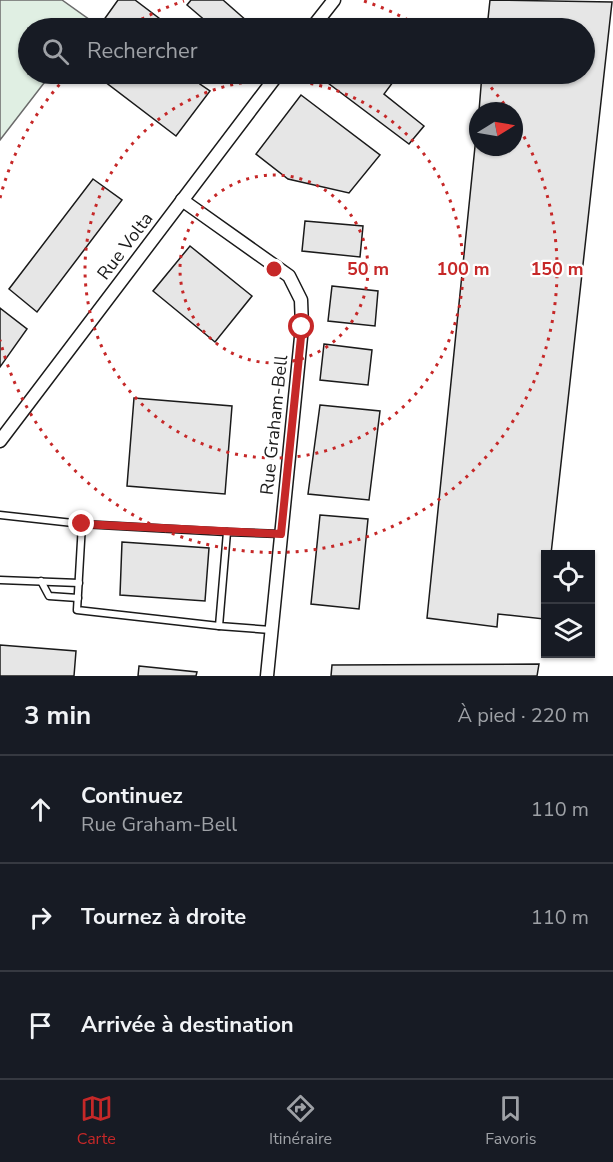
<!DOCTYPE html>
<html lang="fr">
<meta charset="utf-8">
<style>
body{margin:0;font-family:"Nunito Sans",sans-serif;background:#20242c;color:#f1f3f6}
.controls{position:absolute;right:18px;bottom:18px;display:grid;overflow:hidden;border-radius:0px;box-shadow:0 2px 4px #0004}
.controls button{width:54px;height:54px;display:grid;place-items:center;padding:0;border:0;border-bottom:2px solid #363941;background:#171b24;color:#f1f3f6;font:30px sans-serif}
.compass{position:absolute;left:469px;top:102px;width:54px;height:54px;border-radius:50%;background:#171b24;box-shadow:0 2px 4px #0004;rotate:79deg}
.stop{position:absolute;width:18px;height:18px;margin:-14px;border:4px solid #c62828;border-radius:50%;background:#fff}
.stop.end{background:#c62828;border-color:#fff;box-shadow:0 2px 6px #0008}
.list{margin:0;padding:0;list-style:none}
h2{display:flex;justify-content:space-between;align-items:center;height:78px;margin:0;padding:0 24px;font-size:26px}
h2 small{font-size:20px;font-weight:400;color:#9ea1a6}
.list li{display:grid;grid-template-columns:39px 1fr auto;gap:18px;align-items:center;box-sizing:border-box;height:108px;padding:0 24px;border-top:2px solid #363941}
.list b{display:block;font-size:22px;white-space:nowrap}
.list p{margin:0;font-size:20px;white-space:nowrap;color:#9ea1a6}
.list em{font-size:20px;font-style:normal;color:#9ea1a6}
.icon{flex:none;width:33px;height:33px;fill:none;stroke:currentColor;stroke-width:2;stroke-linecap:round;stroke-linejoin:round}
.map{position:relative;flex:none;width:613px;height:676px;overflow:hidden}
.search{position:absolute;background:#171b24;box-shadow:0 2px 4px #0004;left:18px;right:18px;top:18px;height:66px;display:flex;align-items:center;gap:15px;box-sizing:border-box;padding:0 21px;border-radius:33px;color:#9ea1a6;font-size:22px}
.sheet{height:402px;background:#171b24}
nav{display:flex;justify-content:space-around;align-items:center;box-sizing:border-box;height:84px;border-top:2px solid #363941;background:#171b24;font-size:16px;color:#9ea1a6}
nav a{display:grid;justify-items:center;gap:3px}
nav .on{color:#c62828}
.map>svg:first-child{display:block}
</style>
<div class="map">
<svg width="613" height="676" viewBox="0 0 613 676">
<rect width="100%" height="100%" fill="#fff"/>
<polygon fill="#e0efe3" stroke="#6a6a6a" stroke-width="1.5" points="0,0 62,0 90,20 84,28 28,28 28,74 51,74 0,140"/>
<g fill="#e6e6e6" stroke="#1a1a1a" stroke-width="1.5">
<polygon points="118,0 135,0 172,28 98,28"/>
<polygon points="191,0 223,0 255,28 214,28 187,5"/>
<polygon points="490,0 612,2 551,554 546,554 544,619 498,614 497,627 427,618 478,117 478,147 514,147 514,111 479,111 482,74 584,74 584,28 487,28"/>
<polygon points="103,74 208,74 200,84 210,91 176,136 100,78"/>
<polygon points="316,74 399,74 384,94 424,126 409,144"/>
<polygon points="301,95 380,155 349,193 288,179 256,154"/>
<polygon points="93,179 122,200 37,312 9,289"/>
<polygon points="305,221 363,226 360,257 302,251"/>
<polygon points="190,246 252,296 215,342 153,291"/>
<polygon points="332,286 378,291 375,326 328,321"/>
<polygon points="0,308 27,329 0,367"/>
<polygon points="324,344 372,350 368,385 320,380"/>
<polygon points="134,398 232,406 225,494 127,486"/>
<polygon points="320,405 380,411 369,500 308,494"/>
<polygon points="320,515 368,519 359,609 311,604"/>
<polygon points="122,542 209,548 205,601 120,595"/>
<polygon points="0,645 76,651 74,676 0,676"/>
<polygon points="539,664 537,676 331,676 332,665"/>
<polygon points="139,666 197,672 196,676 138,676"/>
</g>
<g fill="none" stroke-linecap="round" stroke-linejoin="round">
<defs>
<g id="service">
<polyline points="0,515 82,524 227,532"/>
<polyline points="82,524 77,610 219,626"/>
<polyline points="0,580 79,583"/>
<polyline points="41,581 49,596 78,598"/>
<polyline points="271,630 219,626 227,532 281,534"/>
</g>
<g id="minor">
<polyline points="312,28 334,0"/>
<polyline points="182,200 289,276 301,300 302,327 267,676"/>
<polyline points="0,441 278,74"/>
</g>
</defs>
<use href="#service" stroke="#1a1a1a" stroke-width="9"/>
<use href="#minor" stroke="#1a1a1a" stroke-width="15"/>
<use href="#service" stroke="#fff" stroke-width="6"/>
<use href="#minor" stroke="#fff" stroke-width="12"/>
</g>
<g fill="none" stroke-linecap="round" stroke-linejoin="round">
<polyline stroke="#c62828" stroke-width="8" points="82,524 281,534 302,327"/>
</g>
<g fill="none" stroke="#c62828" stroke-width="3" stroke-dasharray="3 6">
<circle cx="274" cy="269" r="94"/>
<circle cx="274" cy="269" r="189"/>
<path d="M0 198A283 283 0 0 1 69 74M126 28A283 283 0 0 1 184 1M364 1A283 283 0 0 1 422 28M479 74A283 283 0 0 1 509 111M515 121A283 283 0 1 1 0 340"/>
</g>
<g text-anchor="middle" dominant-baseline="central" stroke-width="4.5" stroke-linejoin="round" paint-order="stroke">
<g font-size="18" fill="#1a1a1a" stroke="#fff">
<text transform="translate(125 246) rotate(-53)">Rue Volta</text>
<text transform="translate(274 425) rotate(-84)">Rue Graham-Bell</text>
</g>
</g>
<circle cx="274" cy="269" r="9" fill="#c62828" stroke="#fff" stroke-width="3"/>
<g font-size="18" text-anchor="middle" font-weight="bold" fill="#c62828" stroke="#fff" stroke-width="4.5" stroke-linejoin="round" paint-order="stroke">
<text x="368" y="275">50 m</text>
<text x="463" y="275">100 m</text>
<text x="557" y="275">150 m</text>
</g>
</svg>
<div class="controls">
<button><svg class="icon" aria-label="locate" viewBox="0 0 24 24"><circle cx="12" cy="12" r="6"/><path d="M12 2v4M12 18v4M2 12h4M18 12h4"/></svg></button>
<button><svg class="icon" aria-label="layers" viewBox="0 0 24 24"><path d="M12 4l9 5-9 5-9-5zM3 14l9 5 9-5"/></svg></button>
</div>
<svg class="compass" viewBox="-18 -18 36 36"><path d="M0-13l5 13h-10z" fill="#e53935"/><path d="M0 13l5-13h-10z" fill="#9ea1a6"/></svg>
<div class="stop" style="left:302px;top:327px"></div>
<div class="stop end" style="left:82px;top:524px"></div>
<div class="search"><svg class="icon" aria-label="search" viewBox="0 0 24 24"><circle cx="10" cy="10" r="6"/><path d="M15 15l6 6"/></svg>Rechercher</div>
</div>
<section class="sheet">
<h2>3 min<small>À pied · 220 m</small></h2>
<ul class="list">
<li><svg class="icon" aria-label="ahead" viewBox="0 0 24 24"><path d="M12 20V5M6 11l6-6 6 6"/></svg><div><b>Continuez</b><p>Rue Graham-Bell</p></div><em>110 m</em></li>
<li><svg class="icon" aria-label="right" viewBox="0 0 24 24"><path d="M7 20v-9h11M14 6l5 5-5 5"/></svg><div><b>Tournez à droite</b></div><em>110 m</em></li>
<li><svg class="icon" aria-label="arrive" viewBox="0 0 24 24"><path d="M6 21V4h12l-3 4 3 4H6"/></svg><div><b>Arrivée à destination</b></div></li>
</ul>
</section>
<nav>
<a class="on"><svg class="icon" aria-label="map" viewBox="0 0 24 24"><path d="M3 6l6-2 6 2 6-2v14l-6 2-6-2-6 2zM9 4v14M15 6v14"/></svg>Carte</a>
<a><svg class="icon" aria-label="directions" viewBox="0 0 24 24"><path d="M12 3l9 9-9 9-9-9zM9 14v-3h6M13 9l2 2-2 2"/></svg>Itinéraire</a>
<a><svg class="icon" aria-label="saved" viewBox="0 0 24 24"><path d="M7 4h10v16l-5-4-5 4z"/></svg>Favoris</a>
</nav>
